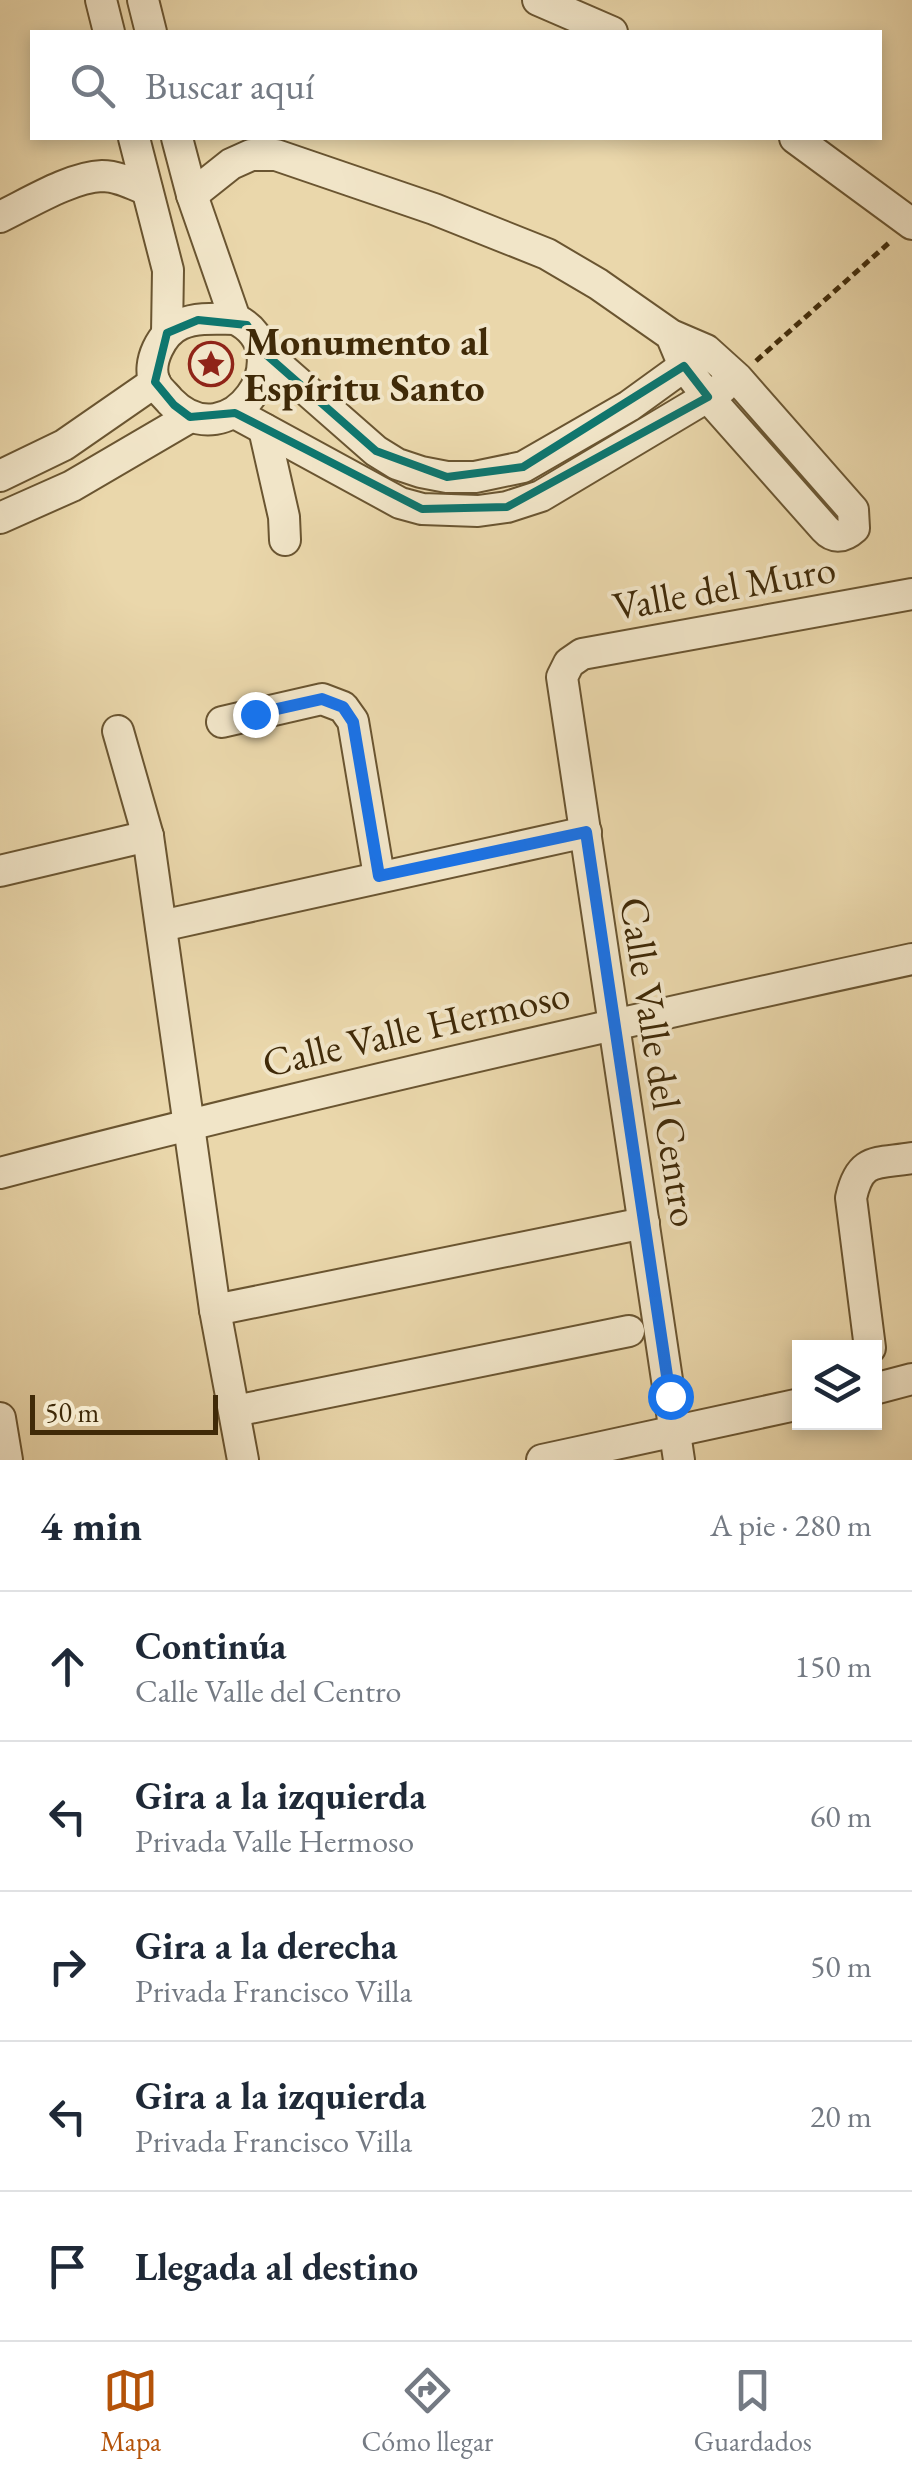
<!DOCTYPE html>
<html lang="es">
<meta charset="utf-8">
<style>
body{margin:0;font-family:"EB Garamond",serif;background:#f6f6f7;color:#1f2937}
.controls{position:absolute;right:30px;bottom:30px;display:grid;overflow:hidden;border-radius:0px;box-shadow:0 5px 15px #0003}
.controls button{width:90px;height:90px;display:grid;place-items:center;padding:0;border:0;border-bottom:2px solid #e0e1e3;background:#fff;color:#1f2937;font:50px sans-serif}
.scale{position:absolute;left:30px;bottom:25px;width:188px;box-sizing:border-box;padding-left:10px;border:5px solid #402a08;border-top:0;font-size:28px;line-height:35px;white-space:nowrap;color:#402a08;-webkit-text-stroke:8px #f1e5c8;paint-order:stroke}
.stop{position:absolute;width:30px;height:30px;margin:-22px;border:8px solid #1a73e8;border-radius:50%;background:#fff}
.stop.end{background:#1a73e8;border-color:#fff;box-shadow:0 2px 10px #0008}
.list{margin:0;padding:0;list-style:none}
h2{display:flex;justify-content:space-between;align-items:center;height:130px;margin:0;padding:0 40px;font-size:42px}
h2 small{font-size:32px;font-weight:400;color:#747a83}
.list li{display:grid;grid-template-columns:65px 1fr auto;gap:30px;align-items:center;box-sizing:border-box;height:150px;padding:0 40px;border-top:2px solid #e0e1e3}
.list b{display:block;font-size:38px;white-space:nowrap}
.list p{margin:0;font-size:32px;white-space:nowrap;color:#747a83}
.list em{font-size:32px;font-style:normal;color:#747a83}
.icon{flex:none;width:55px;height:55px;fill:none;stroke:currentColor;stroke-width:2;stroke-linecap:round;stroke-linejoin:round}
.map{position:relative;flex:none;width:912px;height:1460px;overflow:hidden}
.search{position:absolute;background:#fff;box-shadow:0 5px 15px #0003;left:30px;right:30px;top:30px;height:110px;display:flex;align-items:center;gap:25px;box-sizing:border-box;padding:0 35px;border-radius:0px;color:#747a83;font-size:38px}
.sheet{height:880px;background:#fff}
nav{display:flex;justify-content:space-around;align-items:center;box-sizing:border-box;height:140px;border-top:2px solid #e0e1e3;background:#fff;font-size:28px;color:#747a83}
nav a{display:grid;justify-items:center;gap:5px}
nav .on{color:#b45309}
.map>svg:first-child{display:block}
</style>
<div class="map">
<svg width="912" height="1460" viewBox="0 0 912 1460">
<rect width="100%" height="100%" fill="#ead7ab"/>
<filter id="stains"><feTurbulence type="fractalNoise" baseFrequency=".002" numOctaves="4"/><feColorMatrix values="0 0 0 0 .2 0 0 0 0 .09 0 0 0 0 .02 0 0 0 .5 -.17"/></filter>
<radialGradient id="worn" r=".72"><stop offset=".6" stop-color="#630" stop-opacity="0"/><stop offset="1" stop-color="#630" stop-opacity=".3"/></radialGradient>
<g fill="none" stroke-linecap="round" stroke-linejoin="round">
<defs>
<g id="minor">
<polyline points="101,0 109,32"/>
<polyline points="143,0 151,32"/>
<polyline points="538,0 612,32"/>
<polyline points="134,138 168,270 167,333"/>
<polyline points="177,138 192,195 235,319"/>
<polyline points="795,138 912,224"/>
<path d="M192 195 231 164 251 155H276L434 209 547 254 598 284 671 335 706 350 737 378 853 510 854 528C844 537 834 539 825 529L708 397 684 366 671 335"/>
<path d="M0 217C29 203 71 177 102 176 118 176 133 184 147 190"/>
<path d="M235 319C304 352 230 463 170 401 166 396 158 389 155 383 146 363 162 332 181 324 198 317 218 319 235 319Z"/>
<polyline points="262,351 376,451 397,464 421,472 447,477 475,477 523,467 629,406 698,356"/>
<polyline points="235,413 400,503 422,509 478,511 507,507 541,496 722,388"/>
<polyline points="264,429 284,517 285,540"/>
<polyline points="0,476 64,445 155,382"/>
<polyline points="0,518 72,486 190,417"/>
<polyline points="222,722 322,699 343,707 353,721 379,876"/>
<polyline points="118,731 148,836 215,1310 243,1460"/>
<polyline points="0,871 148,836"/>
<polyline points="161,926 586,832"/>
<path d="M0 1173C302 1094 607 1025 912 959"/>
<polyline points="215,1310 644,1223"/>
<path d="M870 1348 851 1198C860 1157 876 1164 912 1158"/>
<polyline points="874,1389 912,1379"/>
<polyline points="235,1411 629,1331"/>
<polyline points="0,1418 7,1460"/>
<polyline points="542,1460 800,1404"/>
<polyline points="679,1460 562,677 569,663 582,654 912,594"/>
</g>
</defs>
<use href="#minor" stroke="#6a5531" stroke-width="34"/>
<polyline stroke="#402a08" stroke-width="5" stroke-dasharray="8 5" stroke-linecap="butt" points="756,361 890,242"/>
<use href="#minor" stroke="#f1e5c8" stroke-width="30"/>
</g>
<g fill="none" stroke-linecap="round" stroke-linejoin="round">
<polyline stroke="#1a73e8" stroke-width="12" points="255,714 322,699 343,707 353,722 379,876 586,832 670,1396"/>
</g>
<path fill="none" stroke="#0f766e" stroke-width="8" stroke-linejoin="round" d="M198 320 247 325 262 351 376 451 447 477 523 467 684 366 708 397 507 507 422 509 235 413 190 417 174 405 155 382 167 333Z"/>
<defs>
<symbol id="sight-ring" viewBox="-11 -11 22 22"><circle r="9.5" fill="#f1e5c8" stroke="#8f2418" stroke-width="1.5"/><path d="M0-6L1.8-2.2L6-1.7L2.9 1.2L3.7 5.4L0 3.3L-3.7 5.4L-2.9 1.2L-6-1.7L-1.8-2.2Z" fill="#8f2418"/></symbol>
</defs>
<g fill-rule="evenodd">
<use href="#sight-ring" x="186" y="339" width="50" height="50"/>
</g>
<g text-anchor="middle" dominant-baseline="central" stroke-width="8" stroke-linejoin="round" paint-order="stroke">
<g font-size="40" font-weight="bold" fill="#402a08" stroke="#f1e5c8" text-anchor="start">
<text x="244" y="341">Monumento al<tspan x="244" dy="46">Espíritu Santo</tspan></text>
</g>
<g font-size="40" fill="#402a08" stroke="#f1e5c8">
<text transform="translate(724 587) rotate(-10)">Valle del Muro</text>
<text transform="translate(416 1028) rotate(-13)">Calle Valle Hermoso</text>
<text transform="translate(660 1062) rotate(81)">Calle Valle del Centro</text>
</g>
</g>
<rect width="100%" height="100%" filter="url(#stains)"/>
<rect width="100%" height="100%" fill="url(#worn)"/>
</svg>
<div class="controls">
<button><svg class="icon" aria-label="layers" viewBox="0 0 24 24"><path d="M12 4l9 5-9 5-9-5zM3 14l9 5 9-5"/></svg></button>
</div>
<div class="scale">50 m</div>
<div class="stop" style="left:670px;top:1396px"></div>
<div class="stop end" style="left:255px;top:714px"></div>
<div class="search"><svg class="icon" aria-label="search" viewBox="0 0 24 24"><circle cx="10" cy="10" r="6"/><path d="M15 15l6 6"/></svg>Buscar aquí</div>
</div>
<section class="sheet">
<h2>4 min<small>A pie · 280 m</small></h2>
<ul class="list">
<li><svg class="icon" aria-label="ahead" viewBox="0 0 24 24"><path d="M12 20V5M6 11l6-6 6 6"/></svg><div><b>Continúa</b><p>Calle Valle del Centro</p></div><em>150 m</em></li>
<li><svg class="icon" aria-label="left" viewBox="0 0 24 24"><path d="M17 20v-9H6M10 6l-5 5 5 5"/></svg><div><b>Gira a la izquierda</b><p>Privada Valle Hermoso</p></div><em>60 m</em></li>
<li><svg class="icon" aria-label="right" viewBox="0 0 24 24"><path d="M7 20v-9h11M14 6l5 5-5 5"/></svg><div><b>Gira a la derecha</b><p>Privada Francisco Villa</p></div><em>50 m</em></li>
<li><svg class="icon" aria-label="left" viewBox="0 0 24 24"><path d="M17 20v-9H6M10 6l-5 5 5 5"/></svg><div><b>Gira a la izquierda</b><p>Privada Francisco Villa</p></div><em>20 m</em></li>
<li><svg class="icon" aria-label="arrive" viewBox="0 0 24 24"><path d="M6 21V4h12l-3 4 3 4H6"/></svg><div><b>Llegada al destino</b></div></li>
</ul>
</section>
<nav>
<a class="on"><svg class="icon" aria-label="map" viewBox="0 0 24 24"><path d="M3 6l6-2 6 2 6-2v14l-6 2-6-2-6 2zM9 4v14M15 6v14"/></svg>Mapa</a>
<a><svg class="icon" aria-label="directions" viewBox="0 0 24 24"><path d="M12 3l9 9-9 9-9-9zM9 14v-3h6M13 9l2 2-2 2"/></svg>Cómo llegar</a>
<a><svg class="icon" aria-label="saved" viewBox="0 0 24 24"><path d="M7 4h10v16l-5-4-5 4z"/></svg>Guardados</a>
</nav>
